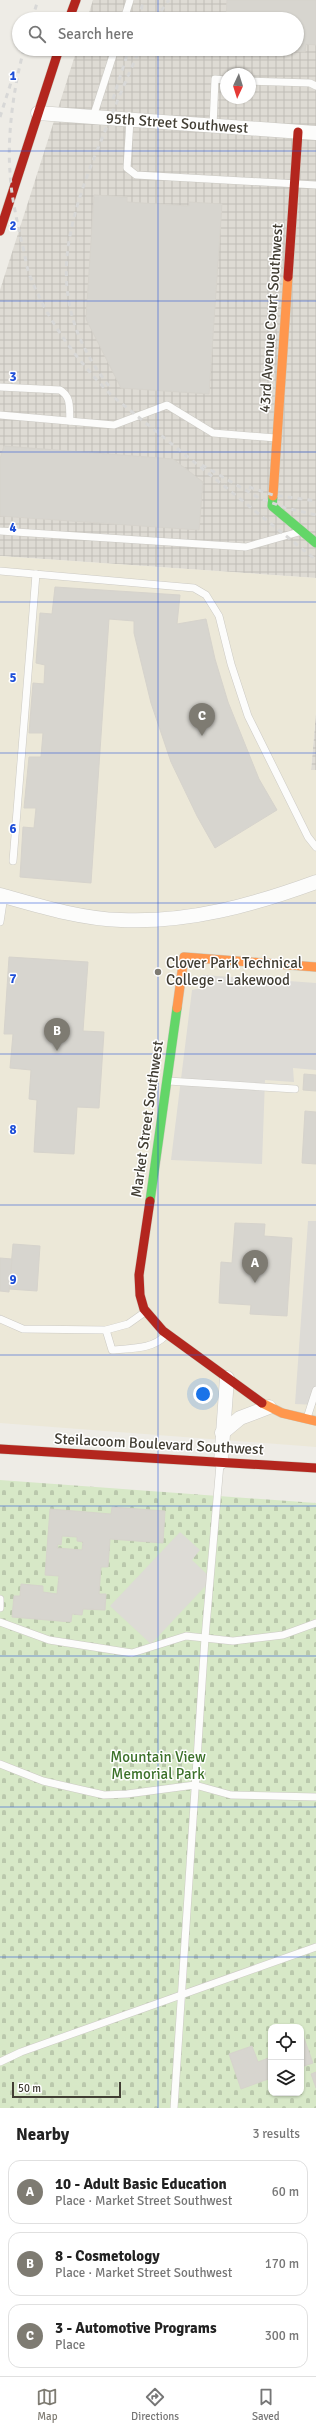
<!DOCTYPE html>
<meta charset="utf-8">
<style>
body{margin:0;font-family:Signika,sans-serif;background:#f6f6f6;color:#222}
.controls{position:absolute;right:12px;bottom:12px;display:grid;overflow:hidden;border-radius:8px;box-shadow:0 1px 3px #0004}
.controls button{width:36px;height:36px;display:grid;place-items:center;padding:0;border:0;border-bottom:1px solid #e0e0e0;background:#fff;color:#222;font:20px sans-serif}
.compass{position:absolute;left:220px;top:68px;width:36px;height:36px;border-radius:50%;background:#fff;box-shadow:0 1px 3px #0004;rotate:184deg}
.scale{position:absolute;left:12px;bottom:10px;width:109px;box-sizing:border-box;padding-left:4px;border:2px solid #423e34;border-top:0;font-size:11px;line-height:14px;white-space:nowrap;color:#423e34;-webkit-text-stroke:3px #fff;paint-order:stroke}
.you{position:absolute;left:203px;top:1394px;width:14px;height:14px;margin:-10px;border:3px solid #fff;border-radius:50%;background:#1a73e8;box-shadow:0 0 0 6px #1a73e833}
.badge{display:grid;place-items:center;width:26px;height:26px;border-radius:50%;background:#7e7b72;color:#fff;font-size:13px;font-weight:700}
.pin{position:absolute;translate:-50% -33px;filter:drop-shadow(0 1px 2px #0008)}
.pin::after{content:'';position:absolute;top:21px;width:14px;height:12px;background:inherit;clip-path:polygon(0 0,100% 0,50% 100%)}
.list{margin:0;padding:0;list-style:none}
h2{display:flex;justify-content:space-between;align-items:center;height:52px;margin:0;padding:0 16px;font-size:17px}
h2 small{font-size:13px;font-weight:400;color:#767676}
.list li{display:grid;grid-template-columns:26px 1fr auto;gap:12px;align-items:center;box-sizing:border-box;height:64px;margin:0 8px 8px;padding:0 8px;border:1px solid #e0e0e0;border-radius:12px}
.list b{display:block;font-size:15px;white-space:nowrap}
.list p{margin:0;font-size:13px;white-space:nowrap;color:#767676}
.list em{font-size:13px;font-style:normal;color:#767676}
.icon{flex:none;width:22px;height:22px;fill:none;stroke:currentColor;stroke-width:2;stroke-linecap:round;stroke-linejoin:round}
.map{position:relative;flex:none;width:316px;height:2108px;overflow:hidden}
.search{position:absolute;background:#fff;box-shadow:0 1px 3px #0004;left:12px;right:12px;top:12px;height:44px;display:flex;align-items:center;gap:10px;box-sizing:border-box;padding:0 14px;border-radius:22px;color:#767676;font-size:15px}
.sheet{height:268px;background:#fff}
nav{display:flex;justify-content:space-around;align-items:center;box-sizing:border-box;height:56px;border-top:1px solid #e0e0e0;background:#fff;font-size:11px;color:#767676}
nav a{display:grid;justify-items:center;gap:2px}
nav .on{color:#7e7b72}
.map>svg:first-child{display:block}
</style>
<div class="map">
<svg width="316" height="2108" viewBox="0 0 316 2108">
<defs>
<pattern id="industrial-grid" width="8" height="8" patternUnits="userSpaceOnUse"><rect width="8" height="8" fill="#dedbd4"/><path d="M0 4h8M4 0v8" fill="none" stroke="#c0bdb7"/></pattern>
<pattern id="cemetery-stones" width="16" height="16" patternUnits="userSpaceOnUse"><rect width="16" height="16" fill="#d7e8c7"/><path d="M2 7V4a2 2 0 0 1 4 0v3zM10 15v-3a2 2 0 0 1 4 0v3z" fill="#bac8ac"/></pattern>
</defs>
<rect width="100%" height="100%" fill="#eeece6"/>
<g fill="url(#industrial-grid)" fill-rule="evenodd">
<path d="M93 0H316V578L0 556V290L77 49H297V19H87ZM226 74H250V98H226Z"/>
<polygon points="316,712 316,770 311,770"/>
</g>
<polygon fill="#ece8d8" points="0,556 316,578 316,712 311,770 316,770 316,1447 0,1423"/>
<path fill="url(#cemetery-stones)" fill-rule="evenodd" d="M0 1480 316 1503V2108H0ZM271 2027H301V2093H271Z"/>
<g fill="#dddbd6">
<polygon points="203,975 316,983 316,1070 293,1068 294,1082 265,1080 262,1164 171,1160 192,990 202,988"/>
<polygon points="308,1221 316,1221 316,1405 295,1404"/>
<polygon points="180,1532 200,1550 192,1560 212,1579 151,1644 110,1606"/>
</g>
<g fill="#d7d5cf" stroke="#d6d3cc" fill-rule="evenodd">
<polygon points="227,0 316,0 316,45 306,44 305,52 257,49 297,49 297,19 226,19"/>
<polygon points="94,195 127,197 127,202 189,206 189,202 222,204 209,394 121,388 86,319"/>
<polygon points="4,446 173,459 203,482 199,530 0,516 0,459"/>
<polygon points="55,587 180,595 177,624 206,619 215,659 228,702 259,779 277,810 215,848 197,816 171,762 151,703 134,633 134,621 109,619 91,883 20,877 23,827 34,828 36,808 24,808 29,757 41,757 43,733 29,733 33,683 44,684 45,665 36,663 40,613 52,614"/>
<polygon points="9,957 88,962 83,1031 104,1032 99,1108 77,1107 74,1154 34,1152 37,1100 29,1099 31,1070 10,1068 13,1034 4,1034"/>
<polygon points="304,1074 316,1075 316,1091 303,1090"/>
<polygon points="305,1111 316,1112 316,1164 302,1163"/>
<polygon points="235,1223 265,1224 264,1236 292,1238 287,1316 250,1314 251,1305 219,1303 221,1262 232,1263"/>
<polygon points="13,1244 40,1246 37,1291 9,1289"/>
<polygon points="0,1258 12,1259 9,1292 0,1291"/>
<path d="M112 1507 165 1511 163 1543 110 1539 108 1567H101L99 1594H106L105 1610 83 1609 82 1615 72 1614 71 1622 12 1617 14 1596H20L21 1584 43 1586V1592L57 1594 59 1576 45 1575 50 1509 111 1514ZM62 1536 77 1537V1541L83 1542 82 1550 57 1548 58 1544 61 1545Z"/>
<polygon points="301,2030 313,2063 301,2067"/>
<polygon points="252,2046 258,2062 271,2057 271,2078 241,2089 229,2054"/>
<polygon points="316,2072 316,2088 311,2074"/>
</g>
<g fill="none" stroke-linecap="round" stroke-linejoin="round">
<defs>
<g id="lane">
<polyline points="124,19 130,0"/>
<polyline points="250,81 310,83 316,86"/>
<polyline points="93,117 115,49"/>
<polyline points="130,120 127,168 136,175 316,185"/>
<polyline points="213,126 215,79 226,80"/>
<path d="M0 387 60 390C72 397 69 409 70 421"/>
<polyline points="0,415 114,425 167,405 213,433 276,438"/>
<polyline points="0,531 246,547 299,532"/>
<polyline points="0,571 194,588 206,595 219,616 231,664 248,716 308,837 316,847"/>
<polyline points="13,861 36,574"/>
<polyline points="0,922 4,896"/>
<polyline points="168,1081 295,1089"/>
<polyline points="0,1319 23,1329 106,1330 128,1324 145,1312"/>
<path d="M106 1330 112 1350C131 1348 152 1350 166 1335"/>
<polyline points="307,1418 316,1390"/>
<polyline points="0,1599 0,1608"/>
<polyline points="0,1622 49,1640 132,1653 186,1636 233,1641 283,1635 316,1623"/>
<polyline points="0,1764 43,1781 104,1795 127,1794 195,1785 231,1795 316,1797"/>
<polyline points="0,2062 21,2052 316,1947"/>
<polyline points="174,2108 205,1638 220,1464"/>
</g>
<g id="street">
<polyline points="38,113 316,133"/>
<path d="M0 895C39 906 81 919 121 920 189 923 253 905 316 882"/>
<polyline points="222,1433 240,1418 269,1407"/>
<polyline points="221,1462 227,1378"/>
</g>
<g id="fast">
<polyline points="273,496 272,506 316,543"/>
<polyline points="150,1201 177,1008"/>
</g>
<g id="slow">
<polyline points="273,496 288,277"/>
<polyline points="177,1008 184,957 316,967"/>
<polyline points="262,1403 282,1413 316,1421"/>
</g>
<g id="jam">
<polyline points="69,19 76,0"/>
<polyline points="0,231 59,49"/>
<polyline points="288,277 298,132"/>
<polyline points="150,1201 139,1275 140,1295 144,1309 163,1331 262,1403"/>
<polyline points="0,1449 316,1468"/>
</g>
</defs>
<use href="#lane" stroke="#cccac4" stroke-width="8"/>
<use href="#street" stroke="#cccac4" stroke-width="15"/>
<use href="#fast" stroke="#cccabe" stroke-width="10"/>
<use href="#slow" stroke="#cccabe" stroke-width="10"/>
<use href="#jam" stroke="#cccabe" stroke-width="10"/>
<use href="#lane" stroke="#fcfcfb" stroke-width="7"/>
<use href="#street" stroke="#fcfcfb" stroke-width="14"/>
<use href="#fast" stroke="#63d668" stroke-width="9"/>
<use href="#slow" stroke="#ff974d" stroke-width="9"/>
<use href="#jam" stroke="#b3261e" stroke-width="9"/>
<g stroke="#d8d8d7" stroke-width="3" stroke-dasharray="5 5" stroke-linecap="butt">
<polyline points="32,19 38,0"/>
<polyline points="138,19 144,0"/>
<polyline points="155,19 169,0"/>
<path d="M24 49C14 85 7 135 10 172 11 196 17 220 22 244 25 254 26 266 30 276 48 322 77 360 111 395L316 560"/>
<polyline points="113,99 129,49"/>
<polyline points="0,117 15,70"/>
<path d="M109 386C42 301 65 227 103 136 115 107 127 77 140 49"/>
<polyline points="202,465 259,498 286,508 316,515"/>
<polyline points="249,487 273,495 316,501"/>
</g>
</g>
<path fill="none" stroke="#1d4ed8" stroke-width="1" stroke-opacity="0.55" d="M158 0V19M158 49V2108M0 151H316M0 301H316M0 452H316M0 602H316M0 753H316M0 903H316M0 1054H316M0 1205H316M0 1355H316M0 1506H316M0 1656H316M0 1807H316M0 1957H316"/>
<circle fill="#7e7b72" stroke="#fff" stroke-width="1.5" cx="158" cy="972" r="4"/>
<g text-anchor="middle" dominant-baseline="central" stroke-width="3" stroke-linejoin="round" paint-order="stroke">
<g font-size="15" fill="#423e34" stroke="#fff">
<text transform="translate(177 123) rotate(4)">95th Street Southwest</text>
<text transform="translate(271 318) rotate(-86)">43rd Avenue Court Southwest</text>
<text transform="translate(147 1119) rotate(-82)">Market Street Southwest</text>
<text transform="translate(159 1444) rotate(3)">Steilacoom Boulevard Southwest</text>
</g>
<g font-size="15" fill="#423e34" stroke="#fff" text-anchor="start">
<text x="166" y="963">Clover Park Technical<tspan x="166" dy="17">College - Lakewood</tspan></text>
</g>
<g font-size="15" fill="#3c712a" stroke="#fff">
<text x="158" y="1757">Mountain View<tspan x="158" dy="17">Memorial Park</tspan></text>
</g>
</g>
<g font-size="13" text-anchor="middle" font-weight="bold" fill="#1d4ed8" stroke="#fff" stroke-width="3" stroke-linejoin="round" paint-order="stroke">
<text x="13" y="80">1</text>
<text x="13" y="230">2</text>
<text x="13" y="381">3</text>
<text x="13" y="532">4</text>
<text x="13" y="682">5</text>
<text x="13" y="833">6</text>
<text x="13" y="983">7</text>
<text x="13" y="1134">8</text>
<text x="13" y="1284">9</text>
</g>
</svg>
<div class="controls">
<button><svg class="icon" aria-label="locate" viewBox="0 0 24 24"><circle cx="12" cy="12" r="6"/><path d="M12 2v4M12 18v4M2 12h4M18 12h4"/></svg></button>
<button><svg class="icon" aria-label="layers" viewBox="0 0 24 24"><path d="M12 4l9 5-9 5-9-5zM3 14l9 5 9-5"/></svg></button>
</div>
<svg class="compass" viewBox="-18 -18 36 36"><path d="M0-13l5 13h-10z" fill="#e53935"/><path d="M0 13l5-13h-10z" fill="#767676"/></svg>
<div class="scale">50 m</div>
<div class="you"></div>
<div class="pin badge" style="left:255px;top:1283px">A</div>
<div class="pin badge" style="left:57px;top:1051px">B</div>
<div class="pin badge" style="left:202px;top:736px">C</div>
<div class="search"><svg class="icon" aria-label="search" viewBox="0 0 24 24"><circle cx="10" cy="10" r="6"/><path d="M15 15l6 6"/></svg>Search here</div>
</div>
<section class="sheet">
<h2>Nearby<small>3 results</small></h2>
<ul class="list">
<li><span class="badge">A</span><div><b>10 - Adult Basic Education</b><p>Place · Market Street Southwest</p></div><em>60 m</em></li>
<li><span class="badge">B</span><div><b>8 - Cosmetology</b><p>Place · Market Street Southwest</p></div><em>170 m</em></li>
<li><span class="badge">C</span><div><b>3 - Automotive Programs</b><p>Place</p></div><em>300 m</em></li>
</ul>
</section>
<nav>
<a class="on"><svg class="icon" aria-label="map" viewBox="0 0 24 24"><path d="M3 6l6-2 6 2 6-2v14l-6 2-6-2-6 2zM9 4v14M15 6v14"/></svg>Map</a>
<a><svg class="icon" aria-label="directions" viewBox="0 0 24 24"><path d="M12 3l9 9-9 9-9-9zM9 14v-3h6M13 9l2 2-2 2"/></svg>Directions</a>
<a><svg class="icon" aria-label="saved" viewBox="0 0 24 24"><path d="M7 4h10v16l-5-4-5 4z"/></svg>Saved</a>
</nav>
